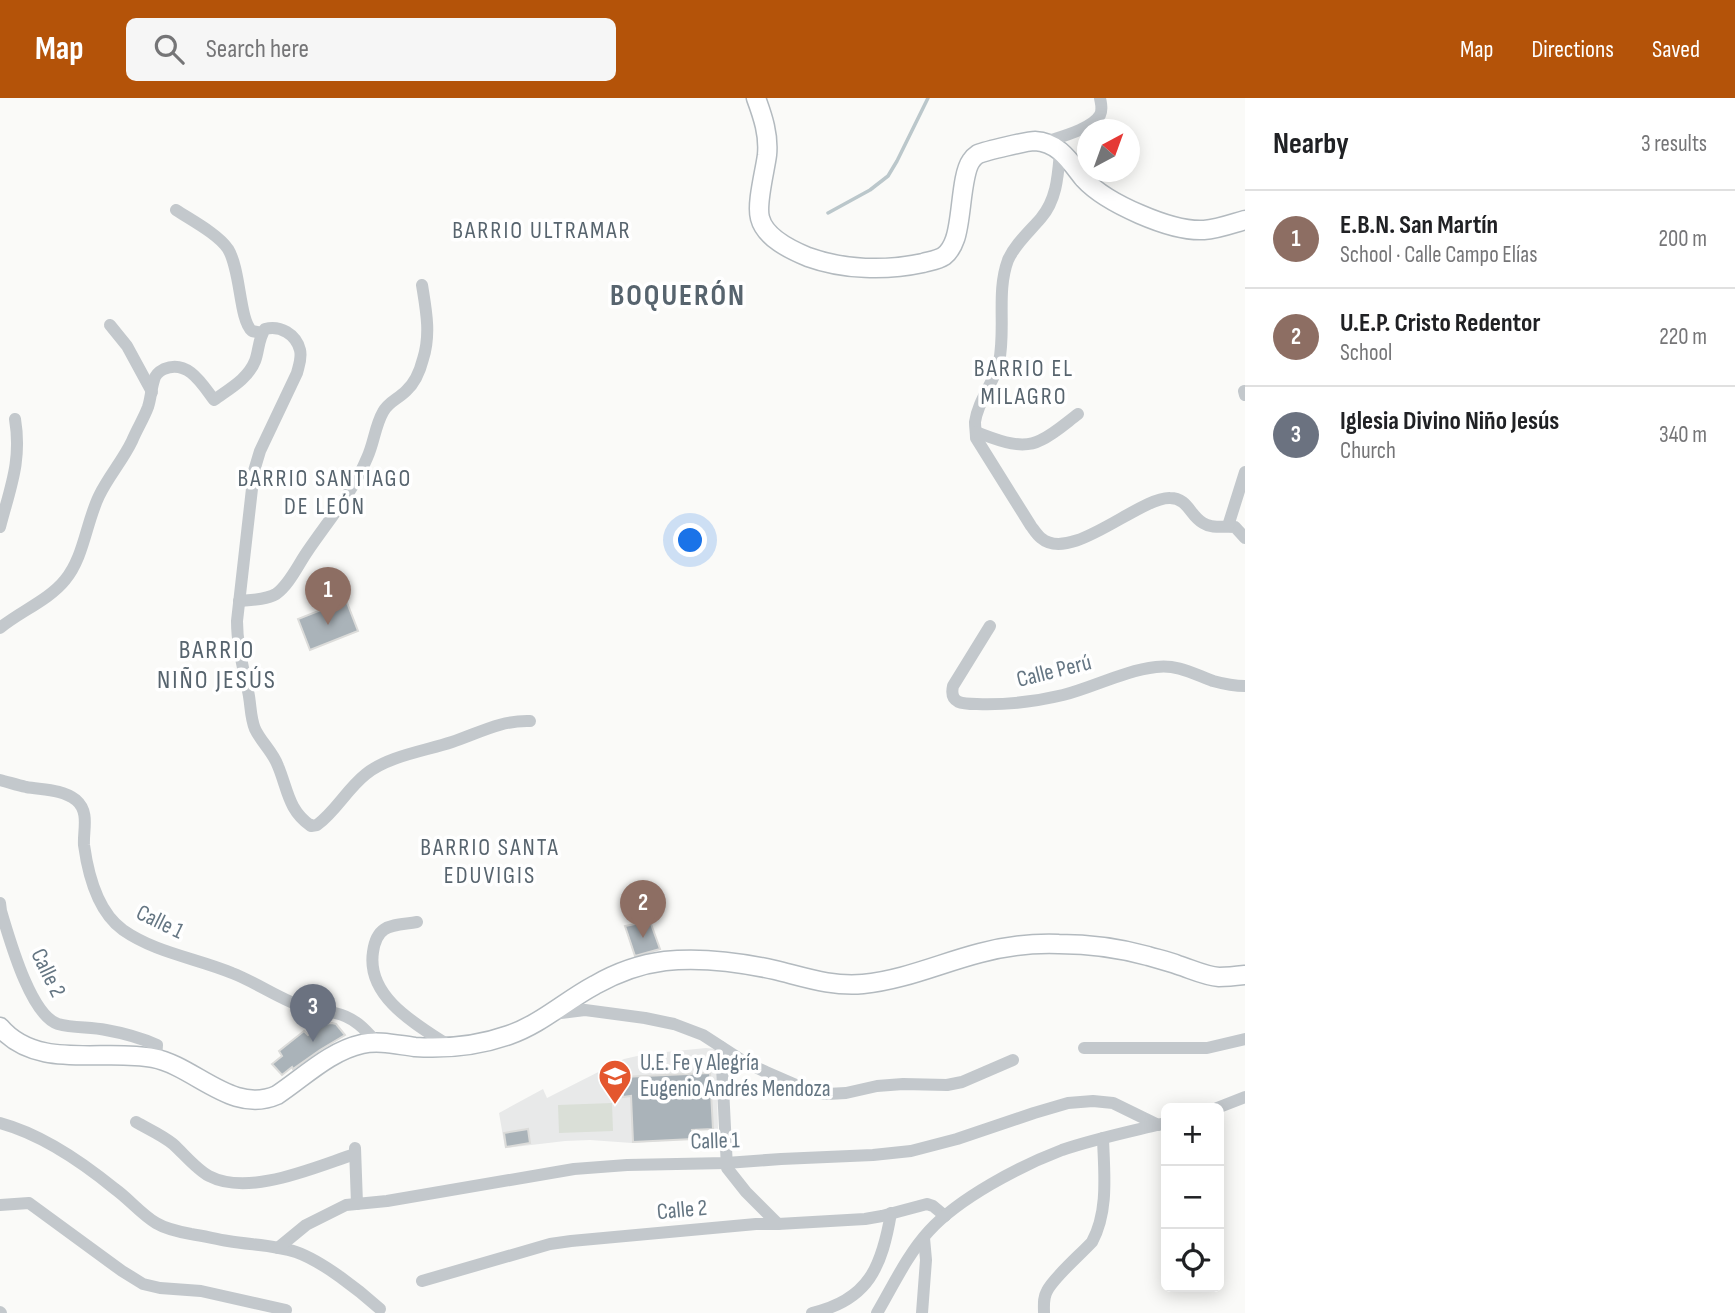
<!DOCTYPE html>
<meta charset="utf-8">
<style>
body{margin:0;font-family:"Sofia Sans Condensed",sans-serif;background:#f6f6f6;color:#202124}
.controls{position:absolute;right:21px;bottom:21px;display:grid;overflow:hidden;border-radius:10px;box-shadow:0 4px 18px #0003}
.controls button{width:63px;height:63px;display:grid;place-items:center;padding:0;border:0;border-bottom:2px solid #e0e0e0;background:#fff;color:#202124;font:35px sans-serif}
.compass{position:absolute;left:1077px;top:21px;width:63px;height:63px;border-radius:50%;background:#fff;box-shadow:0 4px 18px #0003;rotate:41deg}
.you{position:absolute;left:691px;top:443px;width:24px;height:24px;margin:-18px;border:5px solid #fff;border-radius:50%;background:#1a73e8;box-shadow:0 0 0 10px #1a73e833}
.badge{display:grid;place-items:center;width:46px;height:46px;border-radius:50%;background:#b45309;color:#fff;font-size:23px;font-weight:700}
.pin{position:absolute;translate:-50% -58px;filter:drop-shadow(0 2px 4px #0008)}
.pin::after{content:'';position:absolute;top:37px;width:24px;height:21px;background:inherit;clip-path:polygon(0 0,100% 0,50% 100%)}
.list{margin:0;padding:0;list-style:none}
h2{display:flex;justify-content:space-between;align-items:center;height:91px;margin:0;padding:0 28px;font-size:30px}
h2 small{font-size:23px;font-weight:400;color:#757577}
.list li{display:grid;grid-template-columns:46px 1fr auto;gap:21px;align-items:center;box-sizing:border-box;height:98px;padding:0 28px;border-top:2px solid #e0e0e0}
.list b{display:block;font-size:26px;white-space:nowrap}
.list p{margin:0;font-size:23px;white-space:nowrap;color:#757577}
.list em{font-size:23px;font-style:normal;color:#757577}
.icon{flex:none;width:38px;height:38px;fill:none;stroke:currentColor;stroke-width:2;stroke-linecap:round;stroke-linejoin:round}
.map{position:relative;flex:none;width:1245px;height:1215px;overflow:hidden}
header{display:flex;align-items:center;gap:42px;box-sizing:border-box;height:98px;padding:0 35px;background:#b45309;color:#fff}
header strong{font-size:33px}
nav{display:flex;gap:38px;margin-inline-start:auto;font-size:24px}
.search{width:490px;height:63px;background:#f6f6f6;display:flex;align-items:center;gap:18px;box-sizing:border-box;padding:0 24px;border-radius:10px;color:#757577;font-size:26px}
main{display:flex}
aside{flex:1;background:#fff}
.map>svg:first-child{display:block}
</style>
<header>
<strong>Map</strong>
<div class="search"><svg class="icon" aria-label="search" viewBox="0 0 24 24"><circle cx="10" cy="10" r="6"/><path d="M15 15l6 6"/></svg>Search here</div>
<nav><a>Map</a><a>Directions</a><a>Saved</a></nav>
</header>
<main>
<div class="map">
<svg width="1245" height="1215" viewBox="0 0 1245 1215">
<rect width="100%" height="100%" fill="#fafaf8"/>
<polygon fill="#e8e9e9" points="706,950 716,951 718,1031 693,1032 693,1041 632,1045 590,1042 565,1043 505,1050 499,1015 543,991 547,1000 624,961 646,956"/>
<polygon fill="#dadfd7" points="612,1005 613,1033 559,1035 558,1007"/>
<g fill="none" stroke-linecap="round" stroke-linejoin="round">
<polyline stroke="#bbc7cb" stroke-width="3.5" points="828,115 870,92 888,78 897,63 928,0"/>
</g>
<g fill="#aab3b9" stroke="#dcdcda" stroke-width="2">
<polygon points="346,502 358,533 310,552 298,521"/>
<polygon points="650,823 660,851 635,858 625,828"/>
<polygon points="332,925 336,926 345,937 320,952 293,971 292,969 282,977 272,966 282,958 279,953 304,933 308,937 323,926"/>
<polygon points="710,975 713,1031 692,1032 693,1041 633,1044 631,998 623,999 622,979"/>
<polygon points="528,1031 530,1045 506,1049 504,1035"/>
</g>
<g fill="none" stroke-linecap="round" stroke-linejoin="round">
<defs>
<g id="secondary">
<path d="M756 0C763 19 769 37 767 57 765 73 756 106 760 120 765 140 791 152 808 159 844 172 886 173 923 165 930 163 938 162 944 158 949 154 953 147 955 141 962 122 961 77 971 63 973 60 975 58 978 56 986 53 1027 43 1035 43 1059 44 1071 65 1084 81 1106 105 1171 134 1204 132 1218 131 1231 126 1245 122"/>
<path d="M0 929C37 973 104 950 153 960 195 968 232 1017 277 997 304 979 330 953 362 946 379 942 398 947 415 949 447 951 478 948 509 937 541 926 565 903 595 887 616 875 641 866 665 863 702 859 739 864 775 872 804 879 832 889 863 886 904 882 941 865 980 855 1006 848 1032 845 1059 846 1089 846 1119 850 1148 858 1158 861 1168 863 1178 867 1191 871 1205 878 1219 879 1227 879 1237 878 1245 877"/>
</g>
</defs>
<use href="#secondary" stroke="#b3babf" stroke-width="21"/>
<g stroke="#c3c8cc" stroke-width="12">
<path d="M1045 44C1060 39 1092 31 1100 17 1103 11 1101 6 1100 0"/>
<path d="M1060 54C1058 77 1057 101 1041 120 1030 133 1015 146 1008 162 996 194 1006 231 999 264 994 285 978 302 975 324 975 329 976 335 976 340L1031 428C1034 432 1037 437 1041 440 1071 466 1139 399 1170 400 1188 400 1190 418 1203 425 1212 431 1224 428 1235 429L1245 440"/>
<path d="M176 112C191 122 218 136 228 151 241 172 239 222 252 233L262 235"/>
<polyline points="110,227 127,248 152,294"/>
<polyline points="1244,293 1245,297"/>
<path d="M976 334C995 341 1021 353 1041 342 1054 336 1066 325 1078 316"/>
<polyline points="1228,428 1245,374"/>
<path d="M0 429C10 390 22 363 15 321"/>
<path d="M239 503C250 502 266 502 276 496 289 487 298 467 307 454 328 423 353 394 367 360 374 345 375 328 383 314 388 304 398 301 406 293 416 284 420 273 423 261 431 236 426 212 422 187"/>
<path d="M990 528 953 588C949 606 963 606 977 606 1006 607 1034 604 1063 597 1094 589 1123 573 1156 569 1177 566 1194 576 1213 583 1224 586 1234 588 1245 588"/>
<path d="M0 530C19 514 49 502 65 482 84 459 86 425 99 398 108 379 123 362 132 343 137 331 144 320 148 309 151 300 151 291 154 282 155 277 160 273 164 271 188 261 202 286 214 302 229 291 248 281 255 263 259 253 258 241 265 231 280 227 296 236 300 252 302 260 299 267 297 275L260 353 254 373 237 523C237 547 243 569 248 593 251 606 250 619 255 631 261 644 273 654 278 668 288 692 288 712 311 728L317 727C336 713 347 691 366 676 388 658 425 653 452 644 479 635 501 622 530 623"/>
<path d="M0 682C8 684 17 687 26 689 43 692 62 691 76 702 90 714 83 732 84 747 88 776 98 814 123 832 156 855 196 860 232 875 258 885 282 903 309 911 317 914 326 913 335 915 354 919 365 931 377 945"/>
<path d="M0 805 1 813C9 839 30 917 58 926 73 930 90 929 106 932 123 935 141 940 157 947L156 960"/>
<path d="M417 824C393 828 377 825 373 854 366 900 419 928 451 949"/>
<polyline points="553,916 585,912 645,920 674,926 703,937 743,963 766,974 812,994 827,996 846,995 877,988 903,986 947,987 962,984 1013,962"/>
<polyline points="721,949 727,1070 746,1094 778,1126"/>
<polyline points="1084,950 1207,950 1245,941"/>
<polyline points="1217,1010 1245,999"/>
<path d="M136 1024C148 1031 162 1037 173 1046 184 1056 197 1072 209 1078 249 1099 315 1069 355 1056"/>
<path d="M0 1025C41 1036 82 1064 115 1091 129 1101 141 1116 156 1125 166 1131 180 1134 191 1136 204 1138 216 1141 228 1143 251 1147 275 1147 296 1154 322 1163 359 1192 380 1211"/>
<polyline points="355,1050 357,1106"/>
<polyline points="0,1107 29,1105 122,1173 143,1186 160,1190 201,1193 286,1212"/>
<polyline points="278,1150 306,1127 346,1107 387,1103 574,1071 627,1067 726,1065 781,1061 873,1057 911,1053 957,1041 1034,1015 1068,1005 1093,1003 1113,1005 1158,1027"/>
<polyline points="422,1183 550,1146 571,1143 756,1126 778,1126 865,1121 882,1118 927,1106 933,1108 945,1118"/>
<polyline points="0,1214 1,1215"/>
<path d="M812 1215C869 1202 882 1168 891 1115"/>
<path d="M877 1215C893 1188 907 1157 929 1133 959 1100 1020 1068 1062 1052 1094 1041 1128 1034 1161 1026"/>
<polyline points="922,1215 926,1162 924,1140"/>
<path d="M1044 1215C1044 1207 1043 1200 1047 1193 1054 1179 1080 1157 1092 1144 1109 1113 1104 1074 1103 1040"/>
</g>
<use href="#secondary" stroke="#fff" stroke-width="18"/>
</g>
<defs>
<symbol id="school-pin" viewBox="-11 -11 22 30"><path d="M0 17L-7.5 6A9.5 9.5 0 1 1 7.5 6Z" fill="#e4572e" stroke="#fff"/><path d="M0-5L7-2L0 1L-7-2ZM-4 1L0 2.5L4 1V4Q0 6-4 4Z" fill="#fff"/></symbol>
</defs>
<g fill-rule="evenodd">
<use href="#school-pin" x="596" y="959" width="38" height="52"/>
</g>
<g text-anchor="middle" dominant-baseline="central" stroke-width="7" stroke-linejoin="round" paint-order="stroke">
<g font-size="23" fill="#657683" stroke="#fff">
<text transform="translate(1054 573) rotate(-14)">Calle Perú</text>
<text transform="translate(160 824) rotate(26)">Calle 1</text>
<text transform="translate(48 875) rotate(64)">Calle 2</text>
<text transform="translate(715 1043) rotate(-2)">Calle 1</text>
<text transform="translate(682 1112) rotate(-5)">Calle 2</text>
</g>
<g font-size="23" fill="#657683" stroke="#fff" text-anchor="start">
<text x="640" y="965">U.E. Fe y Alegría<tspan x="640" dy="26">Eugenio Andrés Mendoza</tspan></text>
</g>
<g font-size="24" letter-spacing="2" fill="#57646e" stroke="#fff">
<text x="542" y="132">BARRIO ULTRAMAR</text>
<text x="1024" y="270">BARRIO EL<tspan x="1024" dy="28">MILAGRO</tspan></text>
<text x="325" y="380">BARRIO SANTIAGO<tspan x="325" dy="28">DE LEÓN</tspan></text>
<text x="490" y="749">BARRIO SANTA<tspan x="490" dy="28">EDUVIGIS</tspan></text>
</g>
<g font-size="26" letter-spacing="2" fill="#57646e" stroke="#fff">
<text x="217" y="552">BARRIO<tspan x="217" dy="30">NIÑO JESÚS</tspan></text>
</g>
<g font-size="30" font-weight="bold" letter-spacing="2" fill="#57646e" stroke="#fff">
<text x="678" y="198">BOQUERÓN</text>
</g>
</g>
</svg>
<div class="controls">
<button>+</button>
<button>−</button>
<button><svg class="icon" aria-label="locate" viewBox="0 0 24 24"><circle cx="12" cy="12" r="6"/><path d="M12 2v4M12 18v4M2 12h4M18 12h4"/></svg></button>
</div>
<svg class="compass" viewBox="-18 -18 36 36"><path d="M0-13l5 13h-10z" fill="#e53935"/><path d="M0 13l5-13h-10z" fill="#757577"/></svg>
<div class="you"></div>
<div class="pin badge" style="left:328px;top:527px;background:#8d6e63">1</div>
<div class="pin badge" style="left:643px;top:840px;background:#8d6e63">2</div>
<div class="pin badge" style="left:313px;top:944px;background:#6b7280">3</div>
</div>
<aside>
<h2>Nearby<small>3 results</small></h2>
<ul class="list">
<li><span class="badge" style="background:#8d6e63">1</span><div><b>E.B.N. San Martín</b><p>School · Calle Campo Elías</p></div><em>200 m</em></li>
<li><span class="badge" style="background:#8d6e63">2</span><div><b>U.E.P. Cristo Redentor</b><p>School</p></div><em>220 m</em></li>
<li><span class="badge" style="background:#6b7280">3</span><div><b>Iglesia Divino Niño Jesús</b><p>Church</p></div><em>340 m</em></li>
</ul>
</aside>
</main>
